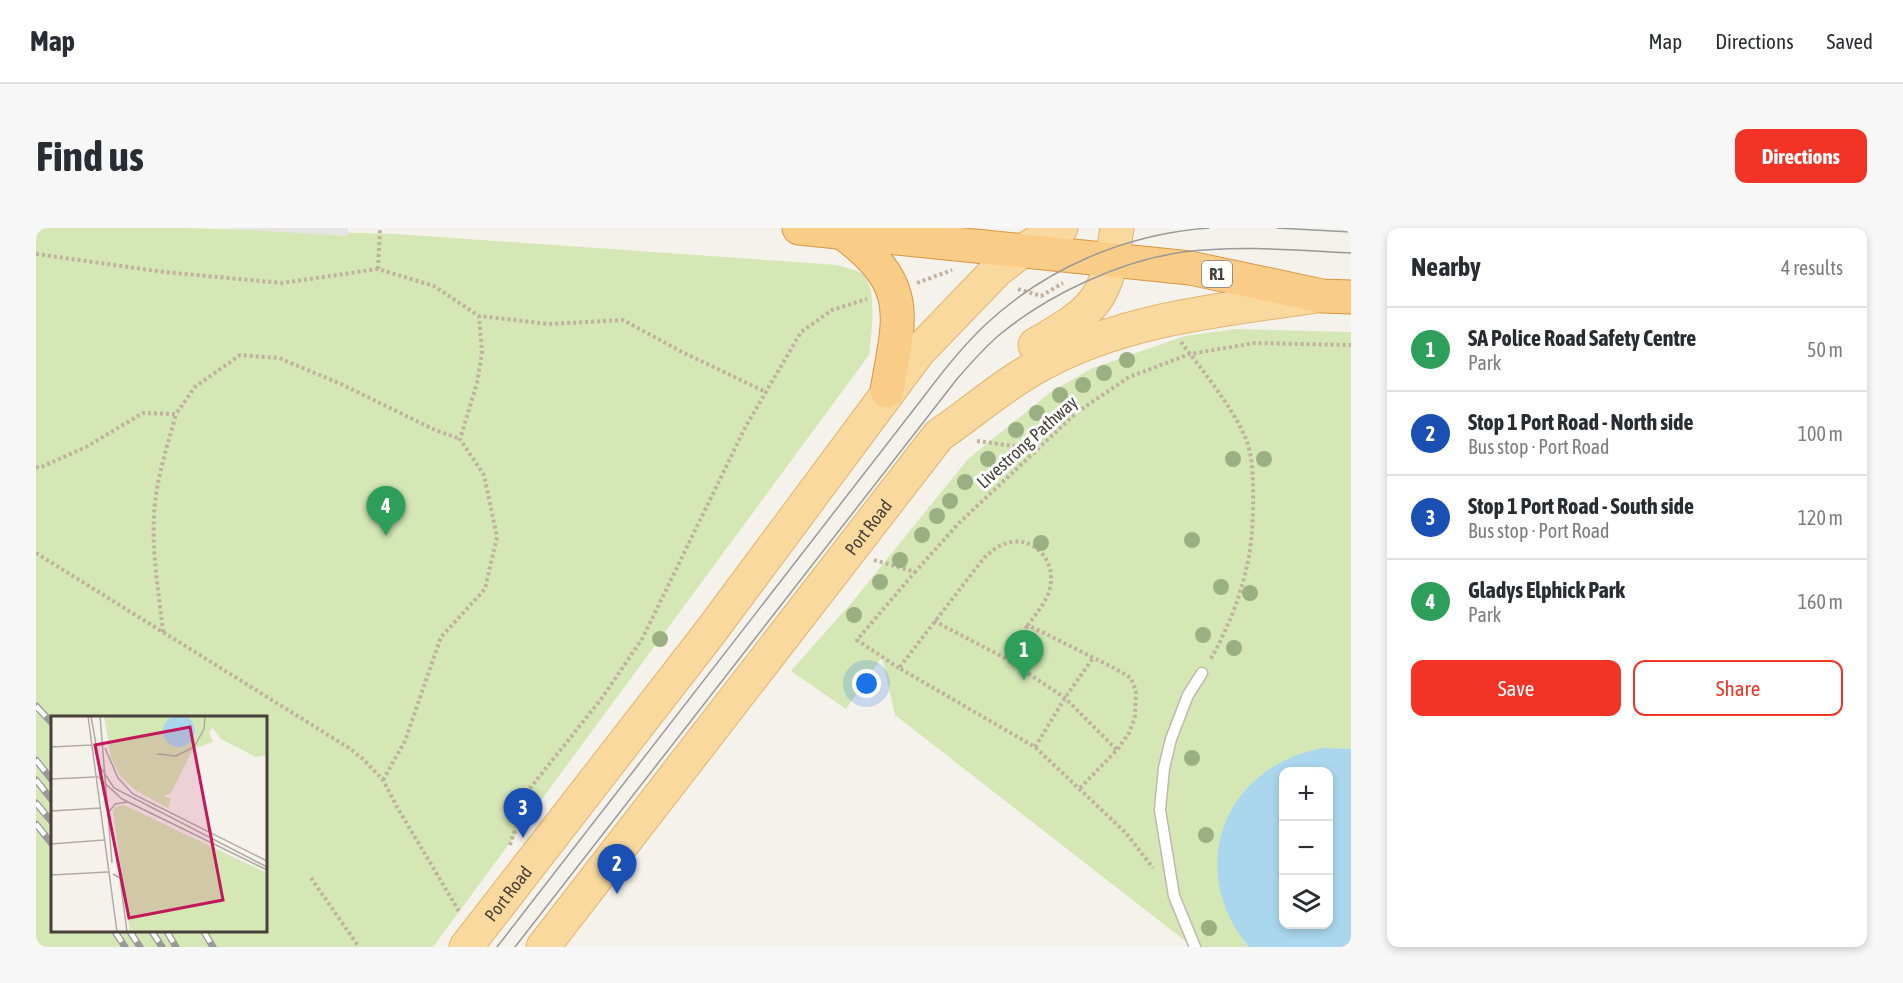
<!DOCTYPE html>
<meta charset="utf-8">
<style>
body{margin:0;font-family:"Asap Condensed",sans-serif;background:#f7f7f7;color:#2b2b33}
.controls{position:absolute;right:18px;bottom:18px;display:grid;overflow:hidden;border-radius:12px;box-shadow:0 3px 9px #0003}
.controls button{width:54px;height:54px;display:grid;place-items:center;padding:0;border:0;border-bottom:2px solid #e1e1e2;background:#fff;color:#2b2b33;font:30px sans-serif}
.you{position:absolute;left:831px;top:456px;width:21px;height:21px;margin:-15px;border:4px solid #fff;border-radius:50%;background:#1a73e8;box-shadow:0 0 0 9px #1a73e833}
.badge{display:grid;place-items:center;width:39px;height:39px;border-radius:50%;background:#f13425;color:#fff;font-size:20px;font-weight:700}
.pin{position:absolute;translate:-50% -50px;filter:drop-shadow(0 2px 3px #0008)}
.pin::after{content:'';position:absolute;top:32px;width:21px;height:18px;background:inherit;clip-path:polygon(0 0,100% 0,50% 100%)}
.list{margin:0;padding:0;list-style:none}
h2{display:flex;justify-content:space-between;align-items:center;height:78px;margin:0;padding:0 24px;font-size:26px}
h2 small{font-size:20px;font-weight:400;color:#7c7c81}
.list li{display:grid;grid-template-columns:39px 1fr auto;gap:18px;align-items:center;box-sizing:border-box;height:84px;padding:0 24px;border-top:2px solid #e1e1e2}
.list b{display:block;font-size:22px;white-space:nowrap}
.list p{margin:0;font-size:20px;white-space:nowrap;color:#7c7c81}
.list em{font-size:20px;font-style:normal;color:#7c7c81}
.actions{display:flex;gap:12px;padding:18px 24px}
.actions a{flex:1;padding:14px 0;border:2px solid #f13425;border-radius:12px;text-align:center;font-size:21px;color:#f13425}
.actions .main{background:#f13425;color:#fff}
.icon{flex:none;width:33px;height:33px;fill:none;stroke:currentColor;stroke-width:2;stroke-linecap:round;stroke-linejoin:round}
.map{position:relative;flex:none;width:1315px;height:719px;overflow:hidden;border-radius:12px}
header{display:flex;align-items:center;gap:36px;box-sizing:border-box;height:84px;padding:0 30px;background:#fff;border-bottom:2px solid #e1e1e2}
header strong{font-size:28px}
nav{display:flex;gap:33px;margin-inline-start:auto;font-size:21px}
.intro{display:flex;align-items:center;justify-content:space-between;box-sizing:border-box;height:144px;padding:0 36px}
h1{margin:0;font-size:42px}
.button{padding:15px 27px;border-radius:12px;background:#f13425;color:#fff;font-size:21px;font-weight:700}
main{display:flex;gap:36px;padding:0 36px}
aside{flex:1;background:#fff;border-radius:12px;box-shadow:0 3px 9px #0003}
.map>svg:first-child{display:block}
</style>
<header>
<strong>Map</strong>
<nav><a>Map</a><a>Directions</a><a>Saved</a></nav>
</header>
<div class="intro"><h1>Find us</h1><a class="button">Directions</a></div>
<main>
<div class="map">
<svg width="1315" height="719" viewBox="0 0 1315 719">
<rect width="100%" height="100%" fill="#f5f1eb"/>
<g fill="#d4e7b5" fill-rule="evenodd">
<path d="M0 0H147L360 6 802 37C809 40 819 41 825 45 843 57 835 108 833 127L397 719H0ZM16 490H230V702H16Z"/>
<path d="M1200 101 1315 104V719H1153L1152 715 859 487 846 429 810 481 755 443 817 373 932 231 1016 163 1057 140 1149 108ZM1248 544H1292V696H1248Z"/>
</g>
<polygon fill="#e6e4e2" points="184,0 312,0 312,8"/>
<path fill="#aad7ee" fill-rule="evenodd" d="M1287 520 1315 521V719H1213C1148 641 1188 538 1287 520ZM1248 544H1292V696H1248Z"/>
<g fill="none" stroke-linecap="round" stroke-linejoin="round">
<defs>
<polyline id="service" points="1159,719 1138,668 1124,582 1128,540 1135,511 1152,467 1166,445"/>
<g id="primary">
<path d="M999 117C1061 81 1070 73 1081 0"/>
<path id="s1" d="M430 719 675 403 883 123 960 43 986 23 1025 0"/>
<path id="s2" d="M507 719 903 207C937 184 968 156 1004 137 1089 90 1186 82 1281 68"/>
</g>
<g id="trunk">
<polyline points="763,0 1154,40 1286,68 1315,69"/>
<path d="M807 5C877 57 864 87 851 163"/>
</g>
</defs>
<use href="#service" stroke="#c0b8ad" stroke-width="13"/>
<use href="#primary" stroke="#e0b56e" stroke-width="35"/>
<use href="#trunk" stroke="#d89541" stroke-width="35"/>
<g stroke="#c1b29f" stroke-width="4" stroke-dasharray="3 3" stroke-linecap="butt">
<polyline points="0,26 128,44 246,55 342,41 398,58 443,88 513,96 587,92 648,125 730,164"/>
<polyline points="342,41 344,0"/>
<polyline points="881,55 916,42"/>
<polyline points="982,61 1005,68 1027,55"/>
<path d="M1145 114C1165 141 1196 178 1209 209 1216 225 1217 245 1217 262 1218 311 1213 342 1196 387 1189 402 1183 418 1174 432"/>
<polyline points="941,213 1001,221"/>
<polyline points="0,239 3,240 50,219 107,185 140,186 159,159 204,127 243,130 305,156 397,201 424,211"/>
<polyline points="0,325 313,520 327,531 347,552 361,579 424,685"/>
<polyline points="838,332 879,344 923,295 1040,185 1093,149 1154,126 1219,115 1315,117"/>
<polyline points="898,393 969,430 1029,470 1081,522"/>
<path d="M127 404C123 366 116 328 118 289 119 254 131 220 140 186"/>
<polyline points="969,430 992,397"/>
<polyline points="863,440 821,412 879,344"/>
<polyline points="999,519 1029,470 1057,430"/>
<polyline points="347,552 369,513 405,409 449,361 461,309 448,247 424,211 441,155 446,125 443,88"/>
<path d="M1044 560 1081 522 1093 505 1099 489 1100 463 1095 450 1078 440 992 397C1002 383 1015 369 1015 351 1016 330 997 310 976 314 964 316 956 322 948 330L863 440 999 519 1090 605 1117 640"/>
<polyline points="474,617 491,564 566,470 606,411 710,198 765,104 796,82 831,71"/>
<polyline points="275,650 323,719"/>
</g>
<use href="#service" stroke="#fff" stroke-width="10"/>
<use href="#primary" stroke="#fad99e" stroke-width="33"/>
<use href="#trunk" stroke="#f9cd88" stroke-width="33"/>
<g stroke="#999" stroke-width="1.5">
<polyline points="1241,0 1315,4"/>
<path d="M461 719 889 167C907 143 926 119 948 98 1009 40 1090 6 1173 0"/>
<path d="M479 719 921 151C934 136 947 121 962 108 1011 67 1083 33 1147 24 1202 17 1259 22 1315 25"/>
</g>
<defs>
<g id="rail">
<polyline points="0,478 16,495"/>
<polyline points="0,532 16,552"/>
<polyline points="0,552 16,572"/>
<polyline points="0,575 16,594"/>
<polyline points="0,596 16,616"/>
<polyline points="78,702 89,719"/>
<polyline points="93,702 104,719"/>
<polyline points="115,702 126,719"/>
<polyline points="130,702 140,719"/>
<polyline points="167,702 177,719"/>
</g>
</defs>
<use href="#rail" stroke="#999" stroke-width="7"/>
<use href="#rail" stroke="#fff" stroke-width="4.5" stroke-dasharray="14" stroke-linecap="butt"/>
</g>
<g fill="#9aaf82">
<circle cx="1091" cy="132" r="8"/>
<circle cx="1068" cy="145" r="8"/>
<circle cx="1047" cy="157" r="8"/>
<circle cx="1024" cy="167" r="8"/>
<circle cx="1001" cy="185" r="8"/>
<circle cx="980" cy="202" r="8"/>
<circle cx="952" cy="231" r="8"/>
<circle cx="1197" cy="231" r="8"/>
<circle cx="1228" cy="231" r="8"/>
<circle cx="929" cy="254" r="8"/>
<circle cx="914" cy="273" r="8"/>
<circle cx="901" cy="288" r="8"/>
<circle cx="886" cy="307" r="8"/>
<circle cx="1156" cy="312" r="8"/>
<circle cx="1005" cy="315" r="8"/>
<circle cx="864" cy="332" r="8"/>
<circle cx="844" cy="354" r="8"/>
<circle cx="1185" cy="359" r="8"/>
<circle cx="1214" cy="365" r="8"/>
<circle cx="818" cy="387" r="8"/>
<circle cx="1167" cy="407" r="8"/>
<circle cx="624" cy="411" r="8"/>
<circle cx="1198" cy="420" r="8"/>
<circle cx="1156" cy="530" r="8"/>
<circle cx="1170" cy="607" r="8"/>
<circle cx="1173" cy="700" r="8"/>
</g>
<g text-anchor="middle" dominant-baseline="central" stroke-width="6" stroke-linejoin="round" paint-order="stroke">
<rect fill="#fff" stroke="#807a74" stroke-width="1.5" x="1166" y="33" width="30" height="26" rx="4.5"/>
<g font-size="16" font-weight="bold" fill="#494139">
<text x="1181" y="46">R1</text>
</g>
<g font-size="18" fill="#494139" stroke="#fff">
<text transform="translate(991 214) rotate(-42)">Livestrong Pathway</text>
<text stroke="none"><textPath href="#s2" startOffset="531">Port Road</textPath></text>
<text stroke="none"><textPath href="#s1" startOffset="68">Port Road</textPath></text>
</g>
</g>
<g transform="translate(15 488)">
<rect width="216" height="216" fill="#f5f1eb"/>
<path d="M53 0H216V39L205 41 170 23 161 11 158 16 162 26 142 33 120 77 113 80 120 83 117 92 84 74 69 60 60 42ZM73 89 216 157V216H79L62 96 64 91Z" fill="#d4e7b5"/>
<path d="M112 15a16 16 0 1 1 32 0a16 16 0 1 1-32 0Z" fill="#aad7ee"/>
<path fill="none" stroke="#b0aba4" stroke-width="1.5" d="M37 0 66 216M40 0 49 51 63 72 216 151M49 0 61 147M179 0H201M0 31 41 29M54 32 67 62 82 78 216 145M106 38 125 40 143 31 153 13 154 0M46 60 71 83 216 154M0 63 44 61M0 95 50 92M58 96 64 88 77 86M0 128 53 124M62 158 69 162 76 216M0 159 57 156"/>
<path fill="#c2185b" fill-opacity="0.15" stroke="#c2185b" stroke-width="3" d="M139 11 172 184 78 202 44 29Z"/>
<rect width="216" height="216" fill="none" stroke="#494139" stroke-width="3"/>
</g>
</svg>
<div class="controls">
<button>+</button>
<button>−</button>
<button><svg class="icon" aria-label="layers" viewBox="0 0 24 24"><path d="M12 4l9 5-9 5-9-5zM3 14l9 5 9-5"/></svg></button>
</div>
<div class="you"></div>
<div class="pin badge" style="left:988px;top:452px;background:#2e9e5b">1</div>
<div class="pin badge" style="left:581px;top:666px;background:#1a4fb4">2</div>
<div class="pin badge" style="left:487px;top:610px;background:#1a4fb4">3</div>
<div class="pin badge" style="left:350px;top:308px;background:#2e9e5b">4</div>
</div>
<aside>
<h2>Nearby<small>4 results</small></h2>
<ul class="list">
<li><span class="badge" style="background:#2e9e5b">1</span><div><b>SA Police Road Safety Centre</b><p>Park</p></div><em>50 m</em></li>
<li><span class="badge" style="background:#1a4fb4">2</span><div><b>Stop 1 Port Road - North side</b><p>Bus stop · Port Road</p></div><em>100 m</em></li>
<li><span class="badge" style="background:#1a4fb4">3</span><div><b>Stop 1 Port Road - South side</b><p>Bus stop · Port Road</p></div><em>120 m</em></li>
<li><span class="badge" style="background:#2e9e5b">4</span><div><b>Gladys Elphick Park</b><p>Park</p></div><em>160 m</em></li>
</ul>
<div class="actions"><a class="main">Save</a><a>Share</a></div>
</aside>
</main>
